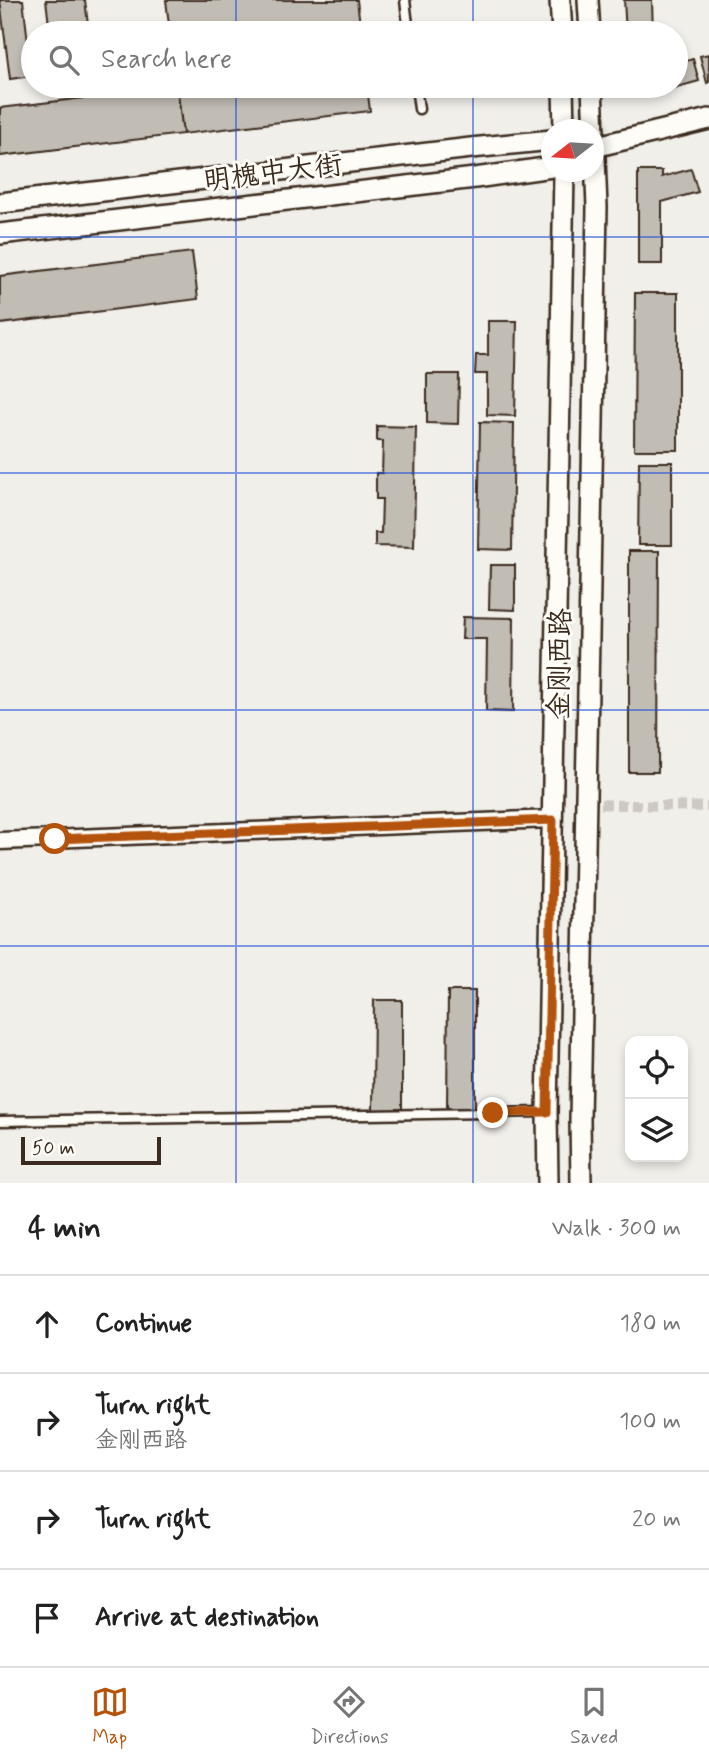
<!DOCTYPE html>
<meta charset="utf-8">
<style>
body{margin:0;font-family:Mynerve,"LXGW WenKai TC",sans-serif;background:#f6f6f6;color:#222}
.controls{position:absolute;right:21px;bottom:21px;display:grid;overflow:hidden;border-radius:14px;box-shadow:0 4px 10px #0003}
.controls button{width:63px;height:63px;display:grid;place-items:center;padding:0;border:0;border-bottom:2px solid #e0e0e0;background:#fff;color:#222;font:35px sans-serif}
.compass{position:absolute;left:541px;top:119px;width:63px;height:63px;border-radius:50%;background:#fff;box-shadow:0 4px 10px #0003;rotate:253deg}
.scale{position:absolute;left:21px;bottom:18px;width:140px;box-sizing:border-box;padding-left:7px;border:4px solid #3b2a1e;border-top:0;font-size:19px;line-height:24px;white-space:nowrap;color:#3b2a1e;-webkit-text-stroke:5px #fdfcf7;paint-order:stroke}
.stop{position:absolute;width:21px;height:21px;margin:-16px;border:5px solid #b45309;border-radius:50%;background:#fff}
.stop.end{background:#b45309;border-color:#fff;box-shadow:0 2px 7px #0008}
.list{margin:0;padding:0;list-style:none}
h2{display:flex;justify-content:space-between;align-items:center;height:91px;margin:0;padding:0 28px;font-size:30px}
h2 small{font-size:23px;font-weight:400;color:#767676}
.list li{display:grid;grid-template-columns:46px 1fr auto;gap:21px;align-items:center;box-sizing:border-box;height:98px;padding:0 28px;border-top:2px solid #e0e0e0}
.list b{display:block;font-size:26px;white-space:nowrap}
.list p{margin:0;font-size:23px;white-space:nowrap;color:#767676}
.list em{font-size:23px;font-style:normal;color:#767676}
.icon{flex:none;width:38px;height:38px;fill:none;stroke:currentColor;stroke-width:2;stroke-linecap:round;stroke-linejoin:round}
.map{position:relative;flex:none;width:709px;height:1183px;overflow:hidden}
.search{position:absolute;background:#fff;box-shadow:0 4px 10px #0003;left:21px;right:21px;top:21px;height:77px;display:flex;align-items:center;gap:18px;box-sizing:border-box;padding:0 24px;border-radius:38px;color:#767676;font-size:26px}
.sheet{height:483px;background:#fff}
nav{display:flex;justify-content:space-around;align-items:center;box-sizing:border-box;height:98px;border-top:2px solid #e0e0e0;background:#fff;font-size:19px;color:#767676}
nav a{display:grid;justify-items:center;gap:4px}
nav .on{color:#b45309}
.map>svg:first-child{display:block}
</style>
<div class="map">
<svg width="709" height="1183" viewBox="0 0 709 1183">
<rect width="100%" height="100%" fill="#f1efea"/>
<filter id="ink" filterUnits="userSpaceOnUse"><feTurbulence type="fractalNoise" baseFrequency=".0143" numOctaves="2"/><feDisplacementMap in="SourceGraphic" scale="14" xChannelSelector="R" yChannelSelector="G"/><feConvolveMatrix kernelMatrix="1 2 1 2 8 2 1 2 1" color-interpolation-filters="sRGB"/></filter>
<g filter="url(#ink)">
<g fill="#c1bcb4" stroke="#3b2a1e" stroke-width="2">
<polygon points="0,0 23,0 32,76 10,79"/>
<polygon points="46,0 85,0 89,33 50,33"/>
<polygon points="166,0 357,0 361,33 170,33"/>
<polygon points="624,0 652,0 653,33 626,33"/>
<polygon points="709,54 709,82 707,83 700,56"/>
<polygon points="693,59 699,81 660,92 653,86 676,86 676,64"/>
<polygon points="177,86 367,86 370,111 183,134"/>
<polygon points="177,87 183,134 0,156 0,108"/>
<polygon points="691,169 698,192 662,202 662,264 638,264 638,171 662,171 662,177"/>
<polygon points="192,252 198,299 0,324 0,276"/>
<polygon points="635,293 678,293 678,450 634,450"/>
<polygon points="488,321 517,321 515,416 487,415 487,374 475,374 476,355 488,355"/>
<polygon points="427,374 459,374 458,424 427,423"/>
<polygon points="480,422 514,423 512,550 478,549"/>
<polygon points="377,426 416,427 414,547 375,546 375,533 381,533 382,499 376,499 376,473 382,473 383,441 377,441"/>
<polygon points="639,462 672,462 672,545 638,545"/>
<polygon points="629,551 659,551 658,772 629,772"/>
<polygon points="490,565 515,565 515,610 489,609"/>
<polygon points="463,617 514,618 513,712 486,711 487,639 462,639"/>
<polygon points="448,991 475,991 475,1111 447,1111"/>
<polygon points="374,1000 402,1000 402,1113 373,1113"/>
</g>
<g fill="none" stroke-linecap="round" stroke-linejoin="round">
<polyline stroke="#cdc8c1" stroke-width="10" stroke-dasharray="10 5" stroke-linecap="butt" points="586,804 709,807"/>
<defs>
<g id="service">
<polyline points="405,0 409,33"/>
<polyline points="416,86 419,109"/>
<polyline points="0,1121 546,1112"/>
</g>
<polyline id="minor" points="0,841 553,819"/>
<g id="tertiary">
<polyline points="560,0 562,33"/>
<polyline points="588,0 590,33"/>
<polyline points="563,86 564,130"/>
<polyline points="594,147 709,119"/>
<polyline points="0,203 471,148 552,140"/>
<polyline points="0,234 475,178 552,167"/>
<polyline points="548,1183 547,1112 564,172"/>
<polyline points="581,1183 580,1120 597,207 592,86"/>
</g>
</defs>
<use href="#service" stroke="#3b2a1e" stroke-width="13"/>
<use href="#minor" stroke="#3b2a1e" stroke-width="21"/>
<use href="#tertiary" stroke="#3b2a1e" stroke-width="24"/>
<use href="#service" stroke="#fdfcf7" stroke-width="8"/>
<use href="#minor" stroke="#fdfcf7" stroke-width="16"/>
<use href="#tertiary" stroke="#fdfcf7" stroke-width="19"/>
</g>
</g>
<g fill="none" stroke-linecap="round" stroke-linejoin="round" filter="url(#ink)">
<polyline stroke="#b45309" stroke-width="9" points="55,839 553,820 547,1112 493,1113"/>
</g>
<path fill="none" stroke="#1d4ed8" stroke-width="2" stroke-opacity="0.55" d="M236 0V33M473 0V33M236 86V1183M473 86V1183M0 237H709M0 473H709M0 710H709M0 946H709"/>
<g text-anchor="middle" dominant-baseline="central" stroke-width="6" stroke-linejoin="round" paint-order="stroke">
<g font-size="28" fill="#3b2a1e" stroke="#fdfcf7">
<text transform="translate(273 174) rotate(-7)">明槐中大街</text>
<text transform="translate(561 664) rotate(-89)">金刚西路</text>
</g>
</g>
</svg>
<div class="controls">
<button><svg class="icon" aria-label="locate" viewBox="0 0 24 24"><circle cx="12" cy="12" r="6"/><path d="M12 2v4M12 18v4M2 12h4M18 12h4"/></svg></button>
<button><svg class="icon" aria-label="layers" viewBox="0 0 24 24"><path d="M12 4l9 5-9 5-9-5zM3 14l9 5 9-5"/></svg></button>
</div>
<svg class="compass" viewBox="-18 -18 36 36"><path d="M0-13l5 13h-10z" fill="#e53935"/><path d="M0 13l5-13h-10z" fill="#767676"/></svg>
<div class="scale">50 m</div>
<div class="stop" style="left:55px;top:839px"></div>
<div class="stop end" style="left:493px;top:1113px"></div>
<div class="search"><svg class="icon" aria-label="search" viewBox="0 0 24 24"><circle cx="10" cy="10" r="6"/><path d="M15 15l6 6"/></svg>Search here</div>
</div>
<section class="sheet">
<h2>4 min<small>Walk · 300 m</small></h2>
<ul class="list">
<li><svg class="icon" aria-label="ahead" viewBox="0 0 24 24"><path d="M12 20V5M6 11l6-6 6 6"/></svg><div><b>Continue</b></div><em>180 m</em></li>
<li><svg class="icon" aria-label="right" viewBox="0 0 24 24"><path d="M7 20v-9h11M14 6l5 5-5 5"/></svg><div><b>Turn right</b><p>金刚西路</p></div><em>100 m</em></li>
<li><svg class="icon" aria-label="right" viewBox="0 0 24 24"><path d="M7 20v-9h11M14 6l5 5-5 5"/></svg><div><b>Turn right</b></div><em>20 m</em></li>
<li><svg class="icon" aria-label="arrive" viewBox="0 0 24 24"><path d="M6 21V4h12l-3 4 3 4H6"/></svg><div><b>Arrive at destination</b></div></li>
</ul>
</section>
<nav>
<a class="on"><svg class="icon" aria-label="map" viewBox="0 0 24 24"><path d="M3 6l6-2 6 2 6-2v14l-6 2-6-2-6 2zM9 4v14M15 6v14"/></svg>Map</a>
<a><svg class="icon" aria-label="directions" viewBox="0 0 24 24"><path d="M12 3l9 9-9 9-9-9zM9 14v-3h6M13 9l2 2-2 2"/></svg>Directions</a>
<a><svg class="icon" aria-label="saved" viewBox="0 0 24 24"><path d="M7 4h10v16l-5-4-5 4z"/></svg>Saved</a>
</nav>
